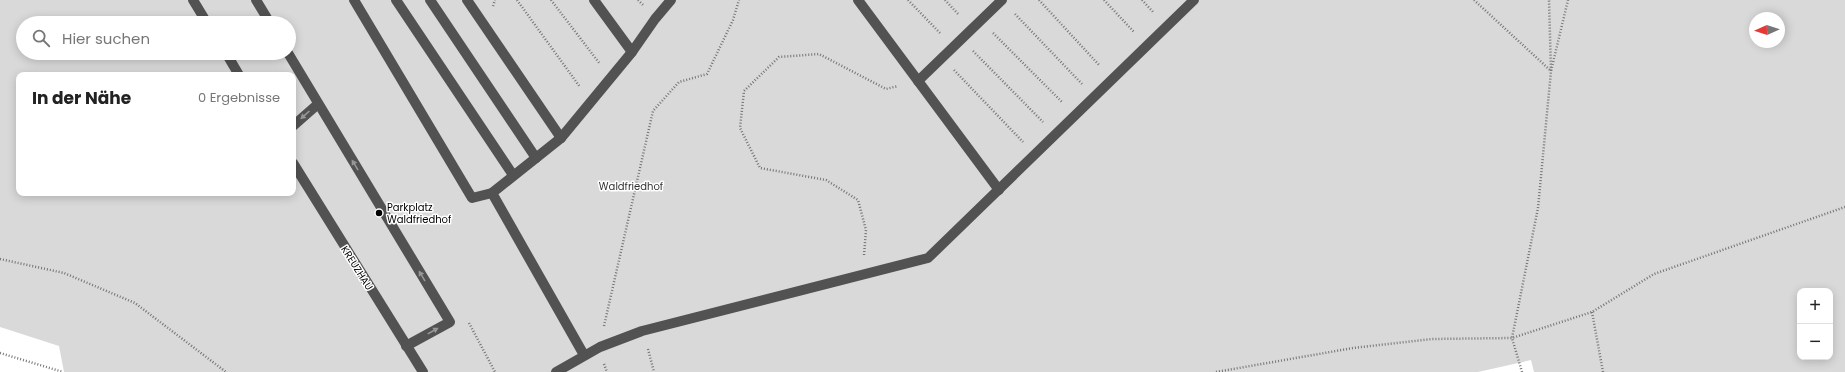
<!DOCTYPE html>
<html lang="de">
<meta charset="utf-8">
<style>
body{margin:0;font-family:Poppins,sans-serif;background:#f2f2f2;color:#222}
.controls{position:absolute;right:12px;bottom:12px;display:grid;overflow:hidden;border-radius:8px;box-shadow:0 2px 10px #0003}
.controls button{width:36px;height:36px;display:grid;place-items:center;padding:0;border:0;border-bottom:1px solid #e0e0e0;background:#fff;color:#222;font:20px sans-serif}
.compass{position:absolute;left:1749px;top:12px;width:36px;height:36px;border-radius:50%;background:#fff;box-shadow:0 2px 10px #0003;rotate:267deg}
.list{margin:0;padding:0;list-style:none}
h2{display:flex;justify-content:space-between;align-items:center;height:52px;margin:0;padding:0 16px;font-size:17px}
h2 small{font-size:13px;font-weight:400;color:#767676}
.icon{flex:none;width:22px;height:22px;fill:none;stroke:currentColor;stroke-width:2;stroke-linecap:round;stroke-linejoin:round}
.map{position:relative;flex:none;width:1845px;height:372px;overflow:hidden}
.search{position:absolute;background:#fff;box-shadow:0 2px 10px #0003;left:16px;top:16px;width:280px;height:44px;display:flex;align-items:center;gap:10px;box-sizing:border-box;padding:0 14px;border-radius:22px;color:#767676;font-size:15px}
.panel{position:absolute;background:#fff;box-shadow:0 2px 10px #0003;left:16px;top:72px;width:280px;height:124px;border-radius:8px}
.map>svg:first-child{display:block}
</style>
<div class="map">
<svg width="1845" height="372" viewBox="0 0 1845 372">
<rect width="100%" height="100%" fill="#fff"/>
<path fill="#d9d9d9" fill-rule="evenodd" d="M0 0H1845V372H1534L1531 360 1478 372H64L59 346 0 327ZM1755 18H1779V42H1755ZM23 23H289V53H23ZM19 75H293V193H19ZM1800 291H1830V357H1800Z"/>
<g fill="none" stroke-linecap="round" stroke-linejoin="round">
<g stroke="#747474" stroke-width="2.5" stroke-dasharray="1 2" stroke-linecap="butt">
<polyline points="517,0 580,87"/>
<polyline points="551,0 600,64"/>
<polyline points="638,0 643,5"/>
<polyline points="908,0 940,33"/>
<polyline points="945,0 959,15"/>
<polyline points="1039,0 1100,66"/>
<polyline points="1104,0 1134,32"/>
<polyline points="1142,0 1154,13"/>
<polyline points="1474,0 1551,71 1568,0"/>
<polyline points="493,6 495,0"/>
<polyline points="1015,14 1082,84"/>
<polyline points="993,33 1063,103"/>
<polyline points="973,51 1043,122"/>
<polyline points="954,70 1023,142"/>
<polyline points="864,255 866,230 858,200 826,180 760,168 740,128 744,91 779,57 819,54 886,89 898,86"/>
<polyline points="0,259 64,273 135,303 226,372"/>
<polyline points="1592,312 1603,372"/>
<polyline points="469,323 495,372"/>
<polyline points="604,326 653,111 679,82 707,74 733,20 739,0"/>
<polyline points="648,349 654,372"/>
<polyline points="0,353 63,372"/>
<polyline points="604,364 607,372"/>
<polyline points="1216,372 1353,348 1432,339 1512,338 1592,312 1654,274 1845,207"/>
<polyline points="1522,372 1512,338 1538,208 1551,71 1549,0"/>
</g>
<g stroke="#525252" stroke-width="10">
<polyline points="193,0 207,23"/>
<polyline points="256,0 270,23"/>
<polyline points="354,0 472,198 492,193"/>
<polyline points="396,0 513,175"/>
<polyline points="430,0 536,158"/>
<polyline points="467,0 561,138"/>
<polyline points="594,0 632,52"/>
<polyline points="858,0 999,190"/>
<polyline points="226,53 239,75"/>
<polyline points="288,53 450,322 406,346"/>
<polyline points="918,81 1002,0"/>
<polyline points="293,126 318,104"/>
<polyline points="293,163 423,372"/>
<polyline points="584,355 492,193 561,138 632,52 655,19 671,0"/>
<polyline points="556,372 600,347 642,331 928,258 1194,0"/>
</g>
</g>
<defs><path id="oneway-solid" d="M-6-.8H1V-3.2L6.5 0L1 3.2V.8H-6Z"/></defs>
<g fill="#979797">
<use href="#oneway-solid" transform="translate(305 115) rotate(138)"/>
<use href="#oneway-solid" transform="translate(355 165) rotate(-121)"/>
<use href="#oneway-solid" transform="translate(422 276) rotate(-121)"/>
<use href="#oneway-solid" transform="translate(433 331) rotate(-29)"/>
</g>
<circle fill="#000" stroke="#fff" stroke-width="1.5" cx="379" cy="213" r="4"/>
<g text-anchor="middle" dominant-baseline="central" stroke-width="3" stroke-linejoin="round" paint-order="stroke">
<g font-size="10" fill="#303030" stroke="#fff">
<text x="631" y="186">Waldfriedhof</text>
</g>
<g font-size="10" fill="#000" stroke="#fff" text-anchor="start">
<text x="387" y="207">Parkplatz<tspan x="387" dy="12">Waldfriedhof</tspan></text>
</g>
<g font-size="10" fill="#000" stroke="#fff">
<text transform="translate(357 268) rotate(58)">KREUZHAU</text>
</g>
</g>
</svg>
<div class="controls">
<button>+</button>
<button>−</button>
</div>
<svg class="compass" viewBox="-18 -18 36 36"><path d="M0-13l5 13h-10z" fill="#e53935"/><path d="M0 13l5-13h-10z" fill="#767676"/></svg>
<div class="search"><svg class="icon" aria-label="search" viewBox="0 0 24 24"><circle cx="10" cy="10" r="6"/><path d="M15 15l6 6"/></svg>Hier suchen</div>
<section class="panel">
<h2>In der Nähe<small>0 Ergebnisse</small></h2>
<ul class="list">
</ul>
</section>
</div>
